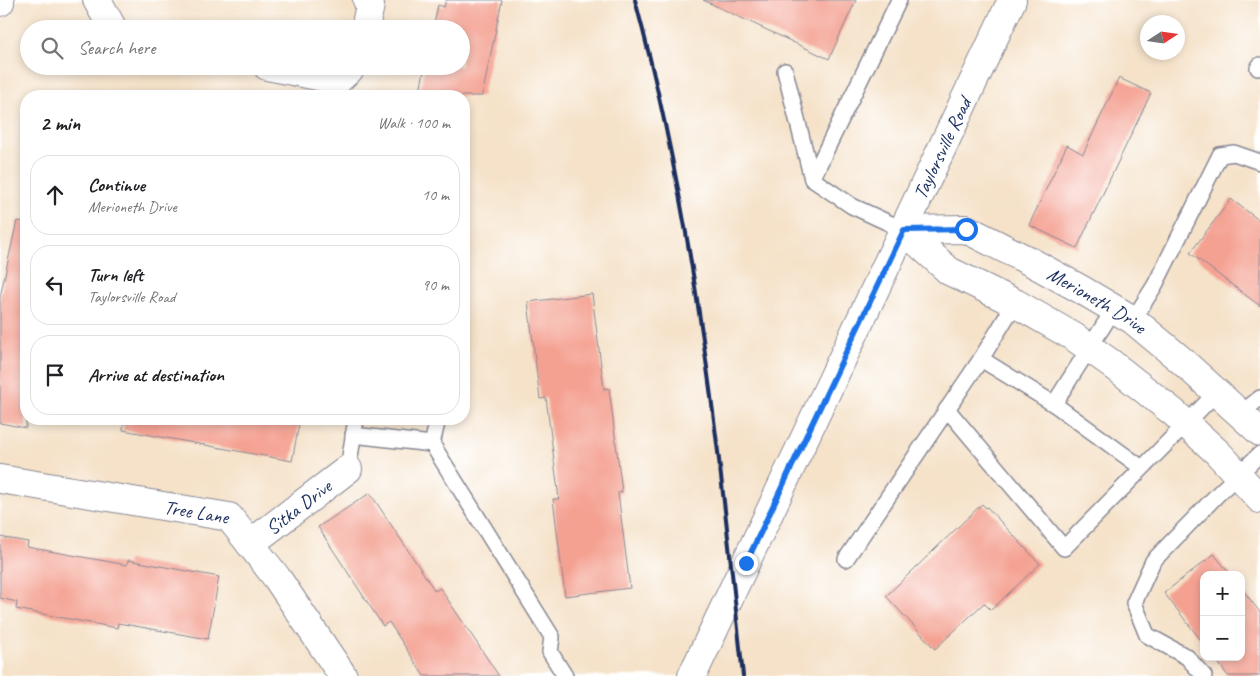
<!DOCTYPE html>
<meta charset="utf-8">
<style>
body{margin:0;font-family:Caveat,sans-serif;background:#f2f2f2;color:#202124}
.controls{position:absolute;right:15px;bottom:15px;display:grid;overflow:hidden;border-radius:10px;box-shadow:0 2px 8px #0003}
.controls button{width:45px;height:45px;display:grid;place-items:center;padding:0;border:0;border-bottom:1px solid #e0e0e0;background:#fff;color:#202124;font:25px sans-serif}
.compass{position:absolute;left:1140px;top:15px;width:45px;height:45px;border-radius:50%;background:#fff;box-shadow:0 2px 8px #0003;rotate:78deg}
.stop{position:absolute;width:15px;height:15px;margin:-11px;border:4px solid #1a73e8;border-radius:50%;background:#fff}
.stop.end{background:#1a73e8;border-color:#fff;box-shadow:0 1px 5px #0008}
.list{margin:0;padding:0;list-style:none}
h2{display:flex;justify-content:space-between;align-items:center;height:65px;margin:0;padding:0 20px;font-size:21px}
h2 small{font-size:16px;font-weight:400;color:#757577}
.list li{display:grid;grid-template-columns:32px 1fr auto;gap:15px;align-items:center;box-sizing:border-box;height:80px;margin:0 10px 10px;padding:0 10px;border:1px solid #e0e0e0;border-radius:20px}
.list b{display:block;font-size:19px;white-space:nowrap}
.list p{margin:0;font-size:16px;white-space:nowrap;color:#757577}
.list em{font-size:16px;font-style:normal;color:#757577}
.icon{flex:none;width:28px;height:28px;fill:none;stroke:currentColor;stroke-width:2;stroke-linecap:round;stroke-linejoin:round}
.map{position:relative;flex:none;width:1260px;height:676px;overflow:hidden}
.search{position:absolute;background:#fff;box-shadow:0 2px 8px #0003;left:20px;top:20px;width:450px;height:55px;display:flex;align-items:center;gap:12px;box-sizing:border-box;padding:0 18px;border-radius:28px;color:#757577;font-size:19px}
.panel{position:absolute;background:#fff;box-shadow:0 2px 8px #0003;left:20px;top:90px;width:450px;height:335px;border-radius:20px}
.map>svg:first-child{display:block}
</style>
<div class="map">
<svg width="1260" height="676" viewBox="0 0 1260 676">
<rect width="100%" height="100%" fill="#fff"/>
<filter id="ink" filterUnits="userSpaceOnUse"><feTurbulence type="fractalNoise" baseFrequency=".02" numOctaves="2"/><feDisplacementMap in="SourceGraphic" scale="10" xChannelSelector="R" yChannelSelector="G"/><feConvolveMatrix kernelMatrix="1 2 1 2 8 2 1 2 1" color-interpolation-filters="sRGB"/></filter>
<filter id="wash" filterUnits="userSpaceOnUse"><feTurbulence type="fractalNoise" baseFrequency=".0096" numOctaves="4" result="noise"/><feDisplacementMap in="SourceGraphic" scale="20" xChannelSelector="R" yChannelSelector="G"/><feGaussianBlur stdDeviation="1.12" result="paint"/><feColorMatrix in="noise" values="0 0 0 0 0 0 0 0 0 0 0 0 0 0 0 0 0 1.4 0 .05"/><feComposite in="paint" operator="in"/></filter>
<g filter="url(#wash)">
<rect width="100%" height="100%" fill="#f5e2c9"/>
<g id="blocks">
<g fill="#f4a192">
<polygon points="446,0 502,0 482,96 419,96 425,66 461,66 461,29 433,29 438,5 444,7"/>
<polygon points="703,0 856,0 829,59"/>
<polygon points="1119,78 1151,93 1077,248 1029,225 1067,145 1083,154"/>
<polygon points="1231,199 1260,221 1260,306 1190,253"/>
<polygon points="17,221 26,222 26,428 0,423 0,297"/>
<polygon points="592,294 604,389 609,388 622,492 618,493 630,588 565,596 553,499 559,499 546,398 540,399 528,302"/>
<polygon points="124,419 300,419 292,461 123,430"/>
<polygon points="370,493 435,591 440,588 499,676 424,676 389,622 383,626 318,527"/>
<polygon points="982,504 986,508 987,507 1040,564 991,610 984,603 935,649 886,596"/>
<polygon points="0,537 28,542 27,547 127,565 128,560 219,577 208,639 118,623 117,628 16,609 17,602 0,598"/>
<polygon points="1214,554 1231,575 1204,575 1204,644 1164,593"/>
<polygon points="1241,588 1260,612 1260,676 1228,676 1214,657 1241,657"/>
</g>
</g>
</g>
<g filter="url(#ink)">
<use href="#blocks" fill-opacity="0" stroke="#888894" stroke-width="1"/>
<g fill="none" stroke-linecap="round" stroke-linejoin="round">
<defs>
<g id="service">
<polyline points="899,0 812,179 852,206 904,230"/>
<polyline points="1258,68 1260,65"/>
<polyline points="785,71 812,179"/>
<polyline points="1015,303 981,359 1054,404 1114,309"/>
<polyline points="1133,320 1155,285 1220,155 1234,153 1260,162"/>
<polyline points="1054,404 1142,468"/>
<polyline points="947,409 1064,548 1216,393"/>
<polyline points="1240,414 1260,398"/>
<polyline points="438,419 432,444 552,637 550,652 565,676"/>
<polyline points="353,435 432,444"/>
<polyline points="348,469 356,419"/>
<polyline points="846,559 981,359"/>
<polyline points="1204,676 1187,657 1147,635 1134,603 1153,561 1219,493 1260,454"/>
</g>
<g id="minor">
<polyline points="97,0 113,29"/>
<polyline points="0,2 0,0"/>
<polyline points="365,29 370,5 367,0"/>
<polyline points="267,66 338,80 350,69 351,66"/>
<polyline points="904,230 949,271 1015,303 1074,337 1112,364 1173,412 1218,453 1260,499"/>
<path id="s1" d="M904 230 966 229 1033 263 1082 290 1133 320 1181 360 1260 432"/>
<path id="s2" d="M0 479 229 517 277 578 343 676"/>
<path id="s3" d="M250 544 348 469"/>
</g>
<g id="primary">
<path id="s4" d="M692 676 1012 0"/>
</g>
</defs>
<use href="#service" stroke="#888894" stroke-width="18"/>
<use href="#minor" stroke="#888894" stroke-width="30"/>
<use href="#primary" stroke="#888894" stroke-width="30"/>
<use href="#service" stroke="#fff" stroke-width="15"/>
<use href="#minor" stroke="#fff" stroke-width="28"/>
<use href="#primary" stroke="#fff" stroke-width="28"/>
<path stroke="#1b2f5e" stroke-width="4" d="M635 0C695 221 719 449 743 676"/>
</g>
</g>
<g fill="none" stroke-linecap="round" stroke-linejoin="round" filter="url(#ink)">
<polyline stroke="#1a73e8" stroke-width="6" points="746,563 904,230 966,229"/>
</g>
<g text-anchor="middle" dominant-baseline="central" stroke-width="5" stroke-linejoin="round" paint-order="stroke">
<g font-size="20" fill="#1b2f5e" stroke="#fff">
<text stroke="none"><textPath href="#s4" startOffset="584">Taylorsville Road</textPath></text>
<text stroke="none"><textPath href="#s1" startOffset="211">Merioneth Drive</textPath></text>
<text stroke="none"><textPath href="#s3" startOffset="61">Sitka Drive</textPath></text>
<text stroke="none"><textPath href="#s2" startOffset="199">Tree Lane</textPath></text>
</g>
</g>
</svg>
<div class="controls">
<button>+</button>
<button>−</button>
</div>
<svg class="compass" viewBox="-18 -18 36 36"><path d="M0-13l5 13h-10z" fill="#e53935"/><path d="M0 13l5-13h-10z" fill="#757577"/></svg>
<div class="stop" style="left:966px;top:229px"></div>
<div class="stop end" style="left:746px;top:563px"></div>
<div class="search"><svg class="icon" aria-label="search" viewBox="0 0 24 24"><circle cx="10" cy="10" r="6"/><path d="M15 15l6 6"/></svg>Search here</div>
<section class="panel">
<h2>2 min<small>Walk · 100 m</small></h2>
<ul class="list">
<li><svg class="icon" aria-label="ahead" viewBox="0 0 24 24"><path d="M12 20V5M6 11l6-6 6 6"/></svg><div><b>Continue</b><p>Merioneth Drive</p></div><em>10 m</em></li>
<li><svg class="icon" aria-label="left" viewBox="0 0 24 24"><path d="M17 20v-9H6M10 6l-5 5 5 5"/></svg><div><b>Turn left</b><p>Taylorsville Road</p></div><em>90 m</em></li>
<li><svg class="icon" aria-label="arrive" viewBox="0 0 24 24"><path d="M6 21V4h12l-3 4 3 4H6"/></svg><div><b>Arrive at destination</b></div></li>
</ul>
</section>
</div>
